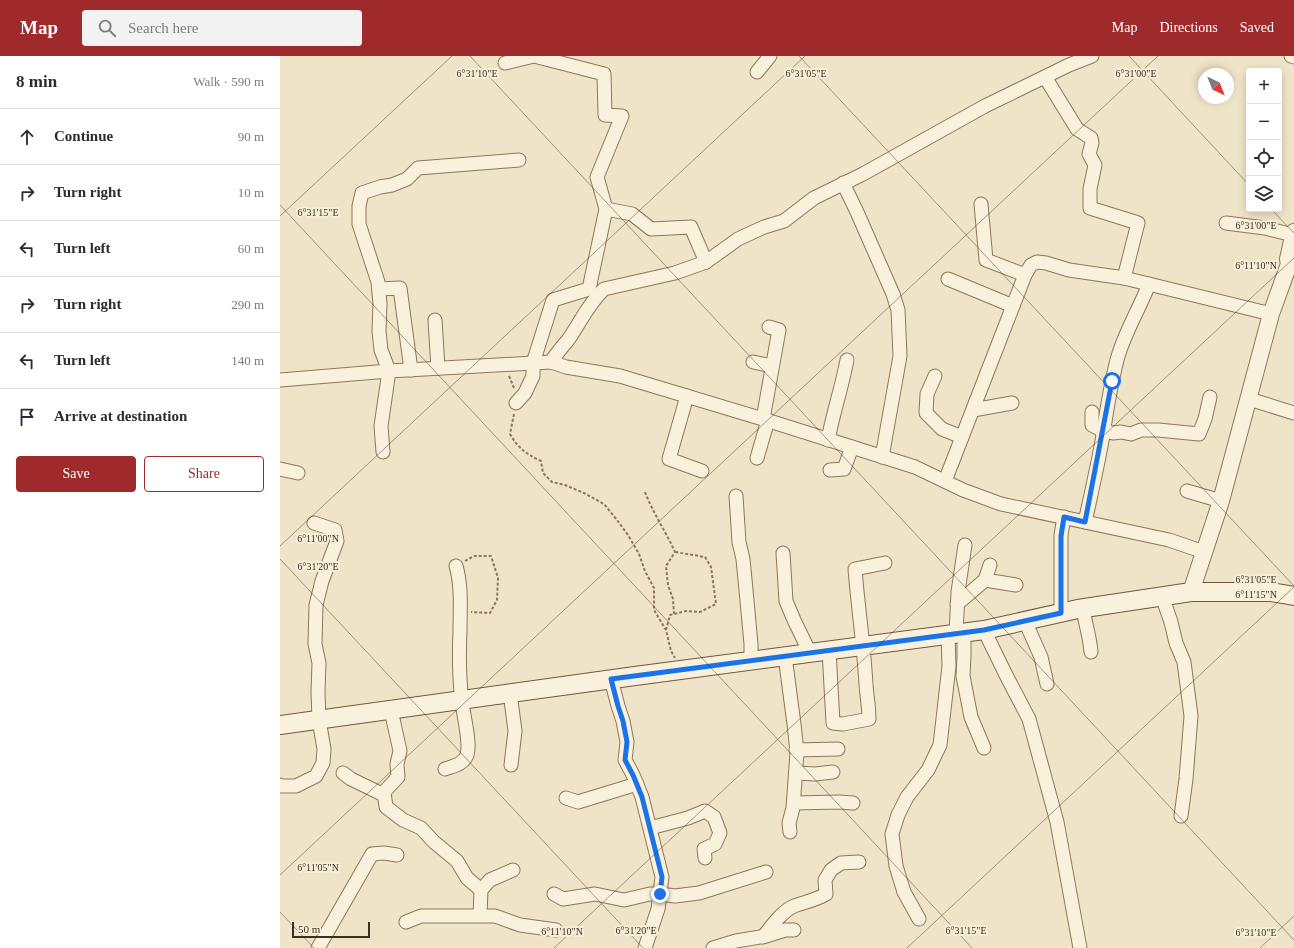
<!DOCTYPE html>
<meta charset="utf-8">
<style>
body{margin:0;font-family:"Times New Roman",serif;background:#f2f2f3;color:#2b2b33}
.controls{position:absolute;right:12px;top:12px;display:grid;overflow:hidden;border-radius:4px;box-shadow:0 2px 10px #0003}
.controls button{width:36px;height:36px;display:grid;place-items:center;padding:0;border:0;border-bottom:1px solid #e1e1e2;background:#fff;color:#2b2b33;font:20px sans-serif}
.compass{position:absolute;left:918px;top:12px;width:36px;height:36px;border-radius:50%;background:#fff;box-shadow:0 2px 10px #0003;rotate:137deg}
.scale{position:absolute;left:12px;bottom:10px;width:78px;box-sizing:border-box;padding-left:4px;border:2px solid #3d2e20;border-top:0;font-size:11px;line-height:14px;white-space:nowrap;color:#3d2e20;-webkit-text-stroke:3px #f7eed8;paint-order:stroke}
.stop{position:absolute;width:12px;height:12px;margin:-9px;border:3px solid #1a73e8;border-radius:50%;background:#fff}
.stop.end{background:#1a73e8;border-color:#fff;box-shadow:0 1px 4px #0008}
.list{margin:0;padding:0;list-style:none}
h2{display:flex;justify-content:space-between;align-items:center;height:52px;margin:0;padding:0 16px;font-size:17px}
h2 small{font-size:13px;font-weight:400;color:#7c7c81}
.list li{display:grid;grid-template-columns:26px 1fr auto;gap:12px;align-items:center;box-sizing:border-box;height:56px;padding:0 16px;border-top:1px solid #e1e1e2}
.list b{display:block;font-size:15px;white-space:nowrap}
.list em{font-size:13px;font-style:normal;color:#7c7c81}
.actions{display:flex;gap:8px;padding:12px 16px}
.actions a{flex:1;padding:9px 0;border:1px solid #9e2a2b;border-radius:4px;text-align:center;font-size:14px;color:#9e2a2b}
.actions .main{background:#9e2a2b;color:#fff}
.icon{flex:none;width:22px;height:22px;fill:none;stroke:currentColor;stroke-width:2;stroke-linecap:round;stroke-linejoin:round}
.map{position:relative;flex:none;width:1014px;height:892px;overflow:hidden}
header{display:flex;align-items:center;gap:24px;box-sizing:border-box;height:56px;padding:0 20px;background:#9e2a2b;color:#fff}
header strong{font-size:19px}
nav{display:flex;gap:22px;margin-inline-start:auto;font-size:14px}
.search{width:280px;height:36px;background:#f2f2f3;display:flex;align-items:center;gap:10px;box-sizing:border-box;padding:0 14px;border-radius:4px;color:#7c7c81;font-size:15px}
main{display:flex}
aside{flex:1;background:#fff}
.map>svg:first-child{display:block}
</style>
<header>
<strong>Map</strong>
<div class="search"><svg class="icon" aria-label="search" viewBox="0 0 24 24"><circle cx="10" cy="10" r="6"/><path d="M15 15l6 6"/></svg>Search here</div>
<nav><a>Map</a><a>Directions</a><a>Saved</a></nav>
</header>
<main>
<aside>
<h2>8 min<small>Walk · 590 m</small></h2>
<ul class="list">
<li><svg class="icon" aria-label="ahead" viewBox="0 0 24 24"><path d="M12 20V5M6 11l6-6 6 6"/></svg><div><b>Continue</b></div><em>90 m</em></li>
<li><svg class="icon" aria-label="right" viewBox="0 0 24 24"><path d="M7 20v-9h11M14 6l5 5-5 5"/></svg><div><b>Turn right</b></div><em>10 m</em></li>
<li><svg class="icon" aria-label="left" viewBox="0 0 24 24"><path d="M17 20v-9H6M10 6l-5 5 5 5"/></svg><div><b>Turn left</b></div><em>60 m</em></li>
<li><svg class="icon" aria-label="right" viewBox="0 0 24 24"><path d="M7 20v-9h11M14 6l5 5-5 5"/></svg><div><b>Turn right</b></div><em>290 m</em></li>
<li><svg class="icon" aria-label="left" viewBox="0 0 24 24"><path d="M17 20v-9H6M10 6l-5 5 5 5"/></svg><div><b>Turn left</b></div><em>140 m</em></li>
<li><svg class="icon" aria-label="arrive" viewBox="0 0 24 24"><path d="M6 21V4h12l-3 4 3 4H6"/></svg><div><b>Arrive at destination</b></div></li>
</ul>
<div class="actions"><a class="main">Save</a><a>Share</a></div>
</aside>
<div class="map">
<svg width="1014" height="892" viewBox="0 0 1014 892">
<rect width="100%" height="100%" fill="#f0e4c8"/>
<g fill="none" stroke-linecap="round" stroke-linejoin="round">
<defs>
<g id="minor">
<polyline points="1011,0 1014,1"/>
<polyline points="225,7 254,0 324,18 325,59 342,60 317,121 326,153 309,233 273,244 253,307 253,320 245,337 236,347"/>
<polyline points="477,16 490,0"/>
<polyline points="765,21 797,73 811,82 812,87 809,98 815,109 810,133 810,152 858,167 844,222"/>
<polyline points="563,127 577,156 613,238 618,254 620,300 602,401"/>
<polyline points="701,148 706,204 745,219"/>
<polyline points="326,153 352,158 371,173 411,171 426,206"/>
<polyline points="946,167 985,172 1013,179"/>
<polyline points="668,223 733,250"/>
<polyline points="99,233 120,232 131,314"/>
<polyline points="155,264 158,312"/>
<path d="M271 306C276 298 282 291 288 284 300 267 308 248 324 233L395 217 426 206 458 183 484 171 504 165 534 142 583 118 705 50 789 9 812 0"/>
<polyline points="473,306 492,310"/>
<polyline points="655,320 647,338 646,357 662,373 682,381"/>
<polyline points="0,324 109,315 271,306 286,311 340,320 483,363 635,411 683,434 721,448 889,484 924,496"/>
<polyline points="407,340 389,403 422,415"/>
<polyline points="969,343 1014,357"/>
<polyline points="693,354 732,347"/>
<polyline points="812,356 812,369 823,375 833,377 841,376 851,378 861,374 878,374 919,378 925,363 930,341"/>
<polyline points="483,363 499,274 489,271"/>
<path d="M548 384C553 357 562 331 567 304"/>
<polyline points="103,396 101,370 109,315 101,294 99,275 100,248 98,226 79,168 79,150 82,137 100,131 112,129 127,123 138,112 239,104"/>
<polyline points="477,402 488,364"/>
<polyline points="0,413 18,417"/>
<polyline points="550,414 564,413 572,391"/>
<polyline points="665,425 745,219 751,209 757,206 766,207 789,214 844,222 991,258"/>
<polyline points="907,435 941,445"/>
<polyline points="456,440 459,486 463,503 466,534 471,588 471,605"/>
<path d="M805 466C811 439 817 412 822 385 826 358 830 331 837 304 844 277 859 254 869 228"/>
<polyline points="503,497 506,545 514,564 530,597"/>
<polyline points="705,524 710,509"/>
<polyline points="882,540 891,566 896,587 904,606 911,660 906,723 901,760"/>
<polyline points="677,548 705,524 736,529"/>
<path d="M803 552C805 567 810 581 811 596"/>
<polyline points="781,557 781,479 784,461"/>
<polyline points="745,565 761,601 767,628"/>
<polyline points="704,574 726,619 749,663 777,766 800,892"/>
<polyline points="684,577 684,600 683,620 691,661 704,692"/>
<polyline points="676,578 678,536 685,489"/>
<path d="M549 594 553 667 563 668 589 663C589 652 587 641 586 629 584 590 578 552 575 513L605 507"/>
<polyline points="505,600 514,668 517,696 513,752 509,767 510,776"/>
<polyline points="331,623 338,650 343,665 347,686 345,704 353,719 362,741 382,821 378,853 365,892"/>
<polyline points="230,637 235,675 231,709"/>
<polyline points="111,654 120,695 117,708 118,721 104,736 106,751 123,764 141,772 154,786 177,805 187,822 201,834"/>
<polyline points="516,694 558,693"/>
<path d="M165 713C173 710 183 709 187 699 191 686 183 659 182 645 179 622 179 597 180 574 180 554 182 530 176 510"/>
<polyline points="63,717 71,723 104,739"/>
<polyline points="516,717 535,718 553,716"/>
<polyline points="0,729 1,730 16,730 36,720 43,707 44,693 39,664 38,636 39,607 35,588 36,549 42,525 57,485 55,474 34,467"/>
<polyline points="286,742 298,746 357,728"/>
<polyline points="514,747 559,746 573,747"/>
<polyline points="370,772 408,762 425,755 434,761 440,777 435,788 424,793 425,802"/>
<polyline points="274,838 283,843 315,838 344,844 370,838 380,838 395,840 419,837 486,816"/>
<polyline points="200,859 201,834 210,824 233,814"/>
<polyline points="639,863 624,836 616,810 612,778 618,759 627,741 648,714 660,689 669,610 668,579"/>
<polyline points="126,866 141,860 215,860 240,869 276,874"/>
<path d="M483 881C492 870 501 856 514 850 525 846 536 844 546 838L545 824 551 814 561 807 579 806"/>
<polyline points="38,892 92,798 104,797 117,799"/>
<polyline points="433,892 456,885 486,880 505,874 514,874"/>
</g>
<polyline id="tertiary" points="911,536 941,445 991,258 1009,208 1008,203 1014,176"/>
<polyline id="secondary" points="0,669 355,620 704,574 798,553 911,536 991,536 1014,540"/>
</defs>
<use href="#minor" stroke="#8d765c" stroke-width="15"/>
<use href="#tertiary" stroke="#8d765c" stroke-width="18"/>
<use href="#secondary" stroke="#6f573f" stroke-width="20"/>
<g stroke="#8d765c" stroke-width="2" stroke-dasharray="3 2" stroke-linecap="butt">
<polyline points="229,320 234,332"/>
<path d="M234 358 230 378C238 392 246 398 261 405L263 417 272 426 285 429 304 437 324 448 337 464 348 479 359 498 365 515 374 532V554L386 574 391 595 395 602"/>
<path d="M365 436C373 457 386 476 395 496L386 510 388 529 393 543 394 558"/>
<polyline points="185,505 194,500 211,500 218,522 217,544 210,557 191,556"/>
<polyline points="386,574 390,559 406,555 420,556 436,548 431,511 425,501 395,496"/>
</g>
<use href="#minor" stroke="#faf1dc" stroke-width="13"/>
<use href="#tertiary" stroke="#faf1dc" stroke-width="16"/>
<use href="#secondary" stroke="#faf1dc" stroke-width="18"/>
</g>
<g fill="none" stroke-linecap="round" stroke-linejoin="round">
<polyline stroke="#1a73e8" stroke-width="5" points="380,838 382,821 362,741 353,719 345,704 347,686 343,665 338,650 331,623 704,574 781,557 781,480 784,461 805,466 832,325"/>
</g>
<path fill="none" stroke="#3d2e20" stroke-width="1" stroke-opacity="0.45" d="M190 0 1014 884M519 0 1014 530M849 0 969 129M0 149 692 892M991 153 1014 177M0 160 172 0M0 490 525 0M0 503 363 892M0 819 878 0M0 856 34 892M274 892 1014 202M627 892 1014 531M980 892 1014 860"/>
<g font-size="10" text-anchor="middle" fill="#3d2e20" stroke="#f7eed8" stroke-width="4" stroke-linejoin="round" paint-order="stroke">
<text x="197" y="21">6°31'10"E</text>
<text x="526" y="21">6°31'05"E</text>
<text x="856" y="21">6°31'00"E</text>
<text x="38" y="160">6°31'15"E</text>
<text x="976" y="173">6°31'00"E</text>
<text x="976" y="213">6°11'10"N</text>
<text x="38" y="486">6°11'00"N</text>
<text x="38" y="514">6°31'20"E</text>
<text x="976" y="527">6°31'05"E</text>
<text x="976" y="542">6°11'15"N</text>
<text x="38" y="815">6°11'05"N</text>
<text x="356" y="878">6°31'20"E</text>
<text x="686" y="878">6°31'15"E</text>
<text x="282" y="879">6°11'10"N</text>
<text x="976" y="880">6°31'10"E</text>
</g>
</svg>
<div class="controls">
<button>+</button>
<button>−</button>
<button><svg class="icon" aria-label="locate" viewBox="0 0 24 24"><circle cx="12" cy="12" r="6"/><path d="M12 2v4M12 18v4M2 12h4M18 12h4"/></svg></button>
<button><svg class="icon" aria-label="layers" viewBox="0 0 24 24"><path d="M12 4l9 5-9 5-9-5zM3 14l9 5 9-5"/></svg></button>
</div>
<svg class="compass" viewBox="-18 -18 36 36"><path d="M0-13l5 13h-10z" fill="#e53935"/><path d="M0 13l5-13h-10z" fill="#7c7c81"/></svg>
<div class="scale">50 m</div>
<div class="stop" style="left:832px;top:325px"></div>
<div class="stop end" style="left:380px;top:838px"></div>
</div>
</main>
